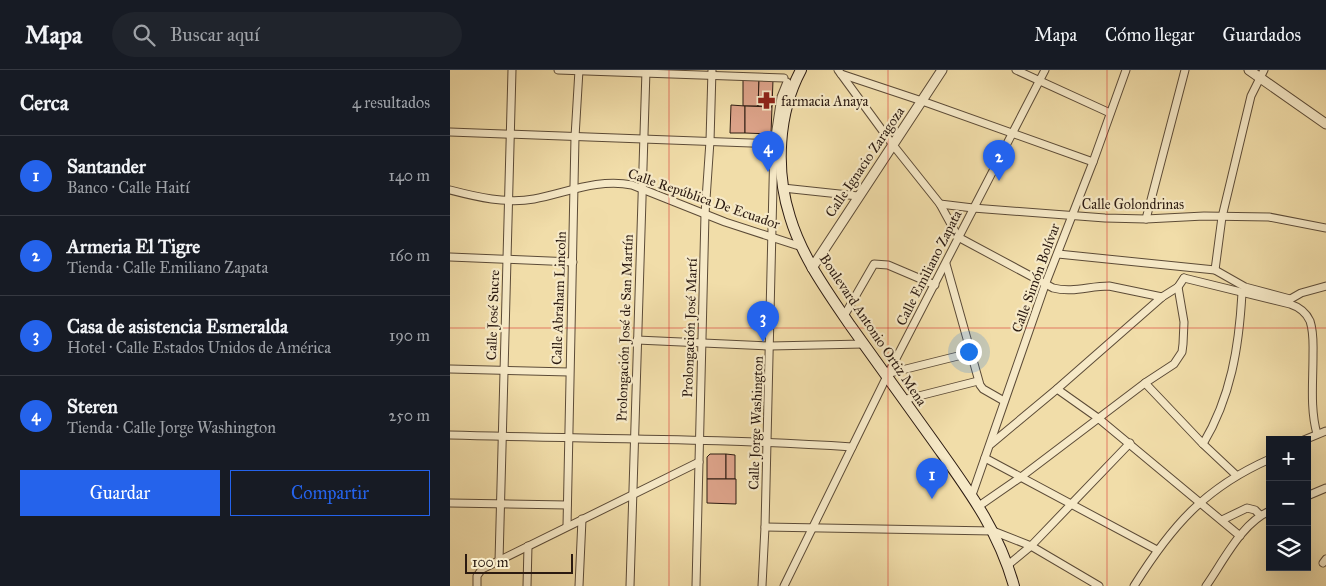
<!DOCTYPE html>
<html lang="es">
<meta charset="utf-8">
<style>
body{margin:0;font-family:"IM FELL Great Primer",serif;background:#20242c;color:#f1f3f6}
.controls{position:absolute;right:15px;bottom:15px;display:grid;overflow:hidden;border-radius:0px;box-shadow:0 5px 20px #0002}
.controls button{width:45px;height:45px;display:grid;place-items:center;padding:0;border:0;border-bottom:1px solid #363941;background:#171b24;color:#f1f3f6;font:25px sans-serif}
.scale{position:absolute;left:15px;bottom:12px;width:108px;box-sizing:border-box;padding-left:5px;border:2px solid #2b1a11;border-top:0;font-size:14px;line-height:18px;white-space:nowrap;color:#2b1a11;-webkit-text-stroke:4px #f6e9c7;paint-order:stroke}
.you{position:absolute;left:518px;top:281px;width:18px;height:18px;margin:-12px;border:4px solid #fff;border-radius:50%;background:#1a73e8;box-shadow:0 0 0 8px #1a73e833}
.badge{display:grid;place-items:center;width:32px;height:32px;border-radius:50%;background:#2563eb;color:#fff;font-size:16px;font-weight:700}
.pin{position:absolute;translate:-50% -41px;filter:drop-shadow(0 1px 2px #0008)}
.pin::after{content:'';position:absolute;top:26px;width:18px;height:15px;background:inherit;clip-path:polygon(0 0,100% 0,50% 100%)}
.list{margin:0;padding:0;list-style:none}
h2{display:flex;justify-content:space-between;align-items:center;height:65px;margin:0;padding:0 20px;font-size:21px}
h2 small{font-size:16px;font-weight:400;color:#9ea1a6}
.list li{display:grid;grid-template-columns:32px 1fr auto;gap:15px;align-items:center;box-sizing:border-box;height:80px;padding:0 20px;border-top:1px solid #363941}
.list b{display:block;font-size:19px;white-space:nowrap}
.list p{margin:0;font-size:16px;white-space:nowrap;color:#9ea1a6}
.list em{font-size:16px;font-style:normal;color:#9ea1a6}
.actions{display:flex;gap:10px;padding:15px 20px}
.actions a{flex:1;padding:11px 0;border:1px solid #2563eb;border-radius:0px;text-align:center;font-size:18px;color:#2563eb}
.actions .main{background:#2563eb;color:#fff}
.icon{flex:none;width:28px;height:28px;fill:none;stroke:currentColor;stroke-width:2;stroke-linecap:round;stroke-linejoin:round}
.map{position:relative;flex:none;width:876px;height:516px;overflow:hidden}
header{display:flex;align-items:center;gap:30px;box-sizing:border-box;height:70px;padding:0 25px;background:#171b24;border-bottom:1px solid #363941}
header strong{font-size:24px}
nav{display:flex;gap:28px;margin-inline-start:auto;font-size:18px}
.search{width:350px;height:45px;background:#20242c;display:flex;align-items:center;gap:12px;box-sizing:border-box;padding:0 18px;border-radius:28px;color:#9ea1a6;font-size:19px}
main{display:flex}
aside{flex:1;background:#171b24}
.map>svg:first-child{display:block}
</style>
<header>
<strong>Mapa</strong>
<div class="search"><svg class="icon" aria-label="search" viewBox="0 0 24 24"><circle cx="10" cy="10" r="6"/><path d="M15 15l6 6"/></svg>Buscar aquí</div>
<nav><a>Mapa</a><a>Cómo llegar</a><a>Guardados</a></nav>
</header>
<main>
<aside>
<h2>Cerca<small>4 resultados</small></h2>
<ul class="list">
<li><span class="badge">1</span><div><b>Santander</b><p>Banco · Calle Haití</p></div><em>140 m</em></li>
<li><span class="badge">2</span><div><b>Armeria El Tigre</b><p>Tienda · Calle Emiliano Zapata</p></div><em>160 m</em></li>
<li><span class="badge">3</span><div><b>Casa de asistencia Esmeralda</b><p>Hotel · Calle Estados Unidos de América</p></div><em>190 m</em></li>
<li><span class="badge">4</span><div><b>Steren</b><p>Tienda · Calle Jorge Washington</p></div><em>250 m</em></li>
</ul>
<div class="actions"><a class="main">Guardar</a><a>Compartir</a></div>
</aside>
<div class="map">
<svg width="876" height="516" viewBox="0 0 876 516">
<rect width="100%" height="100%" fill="#f1dda9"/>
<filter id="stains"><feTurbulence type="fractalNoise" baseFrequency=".004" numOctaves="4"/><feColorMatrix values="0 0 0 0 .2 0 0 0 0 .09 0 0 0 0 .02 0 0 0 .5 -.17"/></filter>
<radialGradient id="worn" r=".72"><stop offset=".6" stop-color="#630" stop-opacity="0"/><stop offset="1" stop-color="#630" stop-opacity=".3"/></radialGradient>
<g fill="#dea48b" stroke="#2b1a11">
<polygon points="293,9 309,10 308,36 293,36"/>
<polygon points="309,10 323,10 322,37 308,36"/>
<polygon points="281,35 295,36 295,63 280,63"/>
<polygon points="295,36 322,37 321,64 295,63"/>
<polygon points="260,384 276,384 276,409 257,409 257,387"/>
<polygon points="276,384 285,385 285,409 276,409"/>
<polygon points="257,409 286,409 286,434 257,433"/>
</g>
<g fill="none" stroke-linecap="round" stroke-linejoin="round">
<defs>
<g id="minor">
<polyline points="108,0 334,8"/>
<path d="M388 0 443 75 490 134 508 167 603 218C623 223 639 216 659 216L712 227"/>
<polyline points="566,0 660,43"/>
<polyline points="391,4 472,31 643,92"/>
<polyline points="0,62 329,74"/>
<polyline points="333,118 408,126"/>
<path d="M0 120C27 127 56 134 84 129 116 123 148 108 182 115L275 152 352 177"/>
<polyline points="490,134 523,138 655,148 696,149 754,146 819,147 876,158"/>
<polyline points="696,149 735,0"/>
<polyline points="608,184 765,200 795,217 840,229"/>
<polyline points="0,187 123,192"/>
<polyline points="496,194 530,315 533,319 554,331"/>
<polyline points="765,200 772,147 801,26 814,0"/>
<path d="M734 208 840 234C849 237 856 242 860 251 864 263 863 275 863 286 863 312 860 339 867 364"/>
<polyline points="837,231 851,223 876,216"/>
<polyline points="394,246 424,194 438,195 485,215"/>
<polyline points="187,270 320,276 414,274"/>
<polyline points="0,299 119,302"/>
<polyline points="440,303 520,283"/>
<polyline points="695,313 753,374 786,405"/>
<polyline points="607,319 648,348 790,466"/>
<polyline points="453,330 528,311"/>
<path d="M0 365C134 369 268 368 402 377"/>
<polyline points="854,370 876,361"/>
<polyline points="541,374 607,319 712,227 728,217 734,208"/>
<path d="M753 374C781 327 789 277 792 223"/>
<polyline points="535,388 707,480"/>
<polyline points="522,425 595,215 643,92 676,0"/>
<polyline points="857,426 876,418"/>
<polyline points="0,433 117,435"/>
<polyline points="529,436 571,407 695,313 724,294 732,282 733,274 734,252 728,217"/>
<polyline points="772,450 797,438 805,440 810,445"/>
<polyline points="117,456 125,67 129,0"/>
<polyline points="315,457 543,461 581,476 649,516"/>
<polyline points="49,491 62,0"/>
<polyline points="873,493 876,489"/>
<polyline points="558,495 581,476 680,373"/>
<polyline points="27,516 27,506 32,499 249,392"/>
<polyline points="77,516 78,476"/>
<polyline points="129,516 132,449"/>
<polyline points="180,516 196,0"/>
<polyline points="246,516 255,144 260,71 262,0"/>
<polyline points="312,516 315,457 324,73 331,27 337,12"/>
<polyline points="334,516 437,306 595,0"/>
<path d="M684 516C721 457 754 418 820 389"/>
<path d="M756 516C773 492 792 452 820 441"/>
</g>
<g id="tertiary">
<polyline points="799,0 876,54"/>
<polyline points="362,198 492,0"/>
</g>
<path id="secondary" d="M351 0C328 43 325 100 340 147 352 187 377 221 400 255 428 294 456 333 484 372 518 420 548 459 564 516"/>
</defs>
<use href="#minor" stroke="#5c4b37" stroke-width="9"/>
<use href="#tertiary" stroke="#5c4b37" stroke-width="11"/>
<use href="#secondary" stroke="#2b1a11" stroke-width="12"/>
<use href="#minor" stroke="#f6e9c7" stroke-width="7"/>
<use href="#tertiary" stroke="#f6e9c7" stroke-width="9"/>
<use href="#secondary" stroke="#f6e9c7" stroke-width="10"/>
</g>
<path fill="none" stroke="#d62828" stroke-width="1" stroke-opacity="0.55" d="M219 0V516M438 0V516M657 0V516M0 258H876"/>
<defs>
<symbol id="pharmacy-bare" viewBox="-9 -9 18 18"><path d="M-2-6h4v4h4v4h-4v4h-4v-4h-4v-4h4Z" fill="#8f2418" stroke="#f6e9c7" stroke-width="2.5" paint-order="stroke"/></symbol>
</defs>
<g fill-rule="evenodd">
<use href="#pharmacy-bare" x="304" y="18" width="25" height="25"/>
</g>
<g text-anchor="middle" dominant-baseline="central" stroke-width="4.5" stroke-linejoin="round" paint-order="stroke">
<g font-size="14" fill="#2b1a11" stroke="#f6e9c7" text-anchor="start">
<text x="331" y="31">farmacia Anaya</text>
</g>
<g font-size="14" fill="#2b1a11" stroke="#f6e9c7">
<text transform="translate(415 92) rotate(-56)">Calle Ignacio Zaragoza</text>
<text transform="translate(254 129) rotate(19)">Calle República De Ecuador</text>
<text x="683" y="134">Calle Golondrinas</text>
<text transform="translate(479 198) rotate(-63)">Calle Emiliano Zapata</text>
<text transform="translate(586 208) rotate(-70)">Calle Simón Bolívar</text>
<text transform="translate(109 228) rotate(-88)">Calle Abraham Lincoln</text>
<text transform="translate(43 245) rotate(-88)">Calle José Sucre</text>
<text transform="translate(175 258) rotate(-88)">Prolongación José de San Martín</text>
<text transform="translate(240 258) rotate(-88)">Prolongación José Martí</text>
<text transform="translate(423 260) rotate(56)">Boulevard Antonio Ortiz Mena</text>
<text transform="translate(306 353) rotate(-88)">Calle Jorge Washington</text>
</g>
</g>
<rect width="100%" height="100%" filter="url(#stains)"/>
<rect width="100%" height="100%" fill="url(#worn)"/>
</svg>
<div class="controls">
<button>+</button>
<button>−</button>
<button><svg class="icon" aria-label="layers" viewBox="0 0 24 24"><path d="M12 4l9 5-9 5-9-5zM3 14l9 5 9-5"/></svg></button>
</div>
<div class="scale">100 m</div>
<div class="you"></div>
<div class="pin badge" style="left:482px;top:429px">1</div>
<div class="pin badge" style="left:549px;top:111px">2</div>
<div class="pin badge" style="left:313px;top:272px">3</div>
<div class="pin badge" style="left:318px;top:102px">4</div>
</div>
</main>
